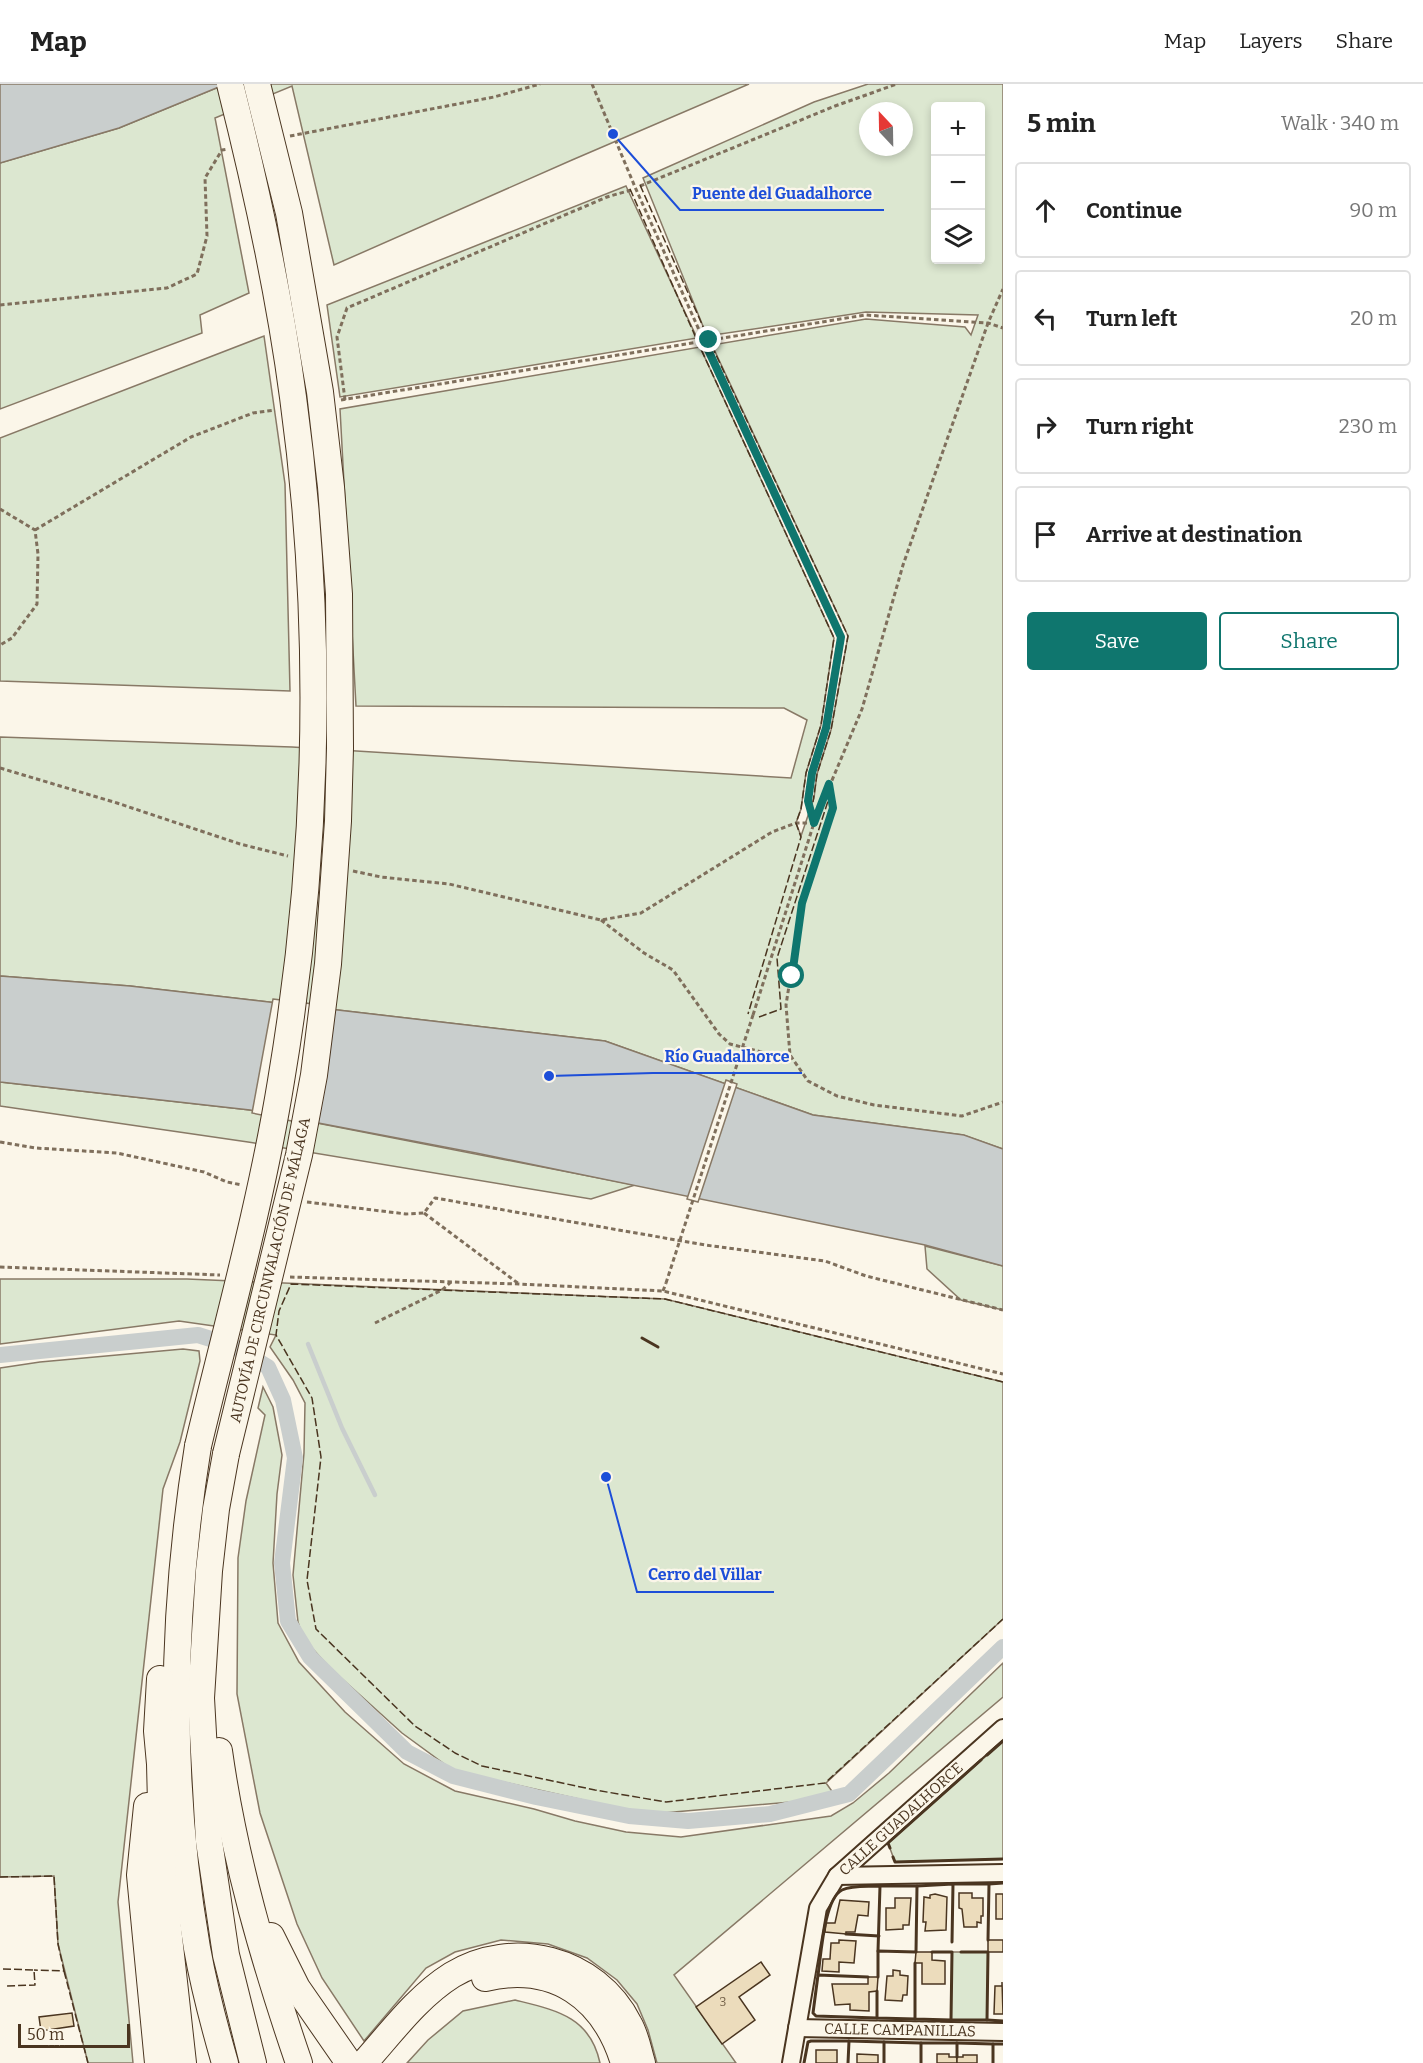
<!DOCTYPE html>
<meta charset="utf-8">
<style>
body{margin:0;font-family:Bitter,serif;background:#f2f2f2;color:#222}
.controls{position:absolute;right:18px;top:18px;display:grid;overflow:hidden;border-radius:6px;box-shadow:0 3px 9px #0003}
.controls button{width:54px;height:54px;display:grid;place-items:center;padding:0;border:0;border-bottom:2px solid #e0e0e0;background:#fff;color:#222;font:30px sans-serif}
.compass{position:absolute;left:859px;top:18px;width:54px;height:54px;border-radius:50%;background:#fff;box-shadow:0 3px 9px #0003;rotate:338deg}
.scale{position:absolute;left:18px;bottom:15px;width:112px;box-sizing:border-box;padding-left:6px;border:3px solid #4a3520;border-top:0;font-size:16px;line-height:21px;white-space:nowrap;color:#4a3520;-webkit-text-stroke:4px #fbf6e9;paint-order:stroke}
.stop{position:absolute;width:18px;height:18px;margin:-14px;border:4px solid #0f766e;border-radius:50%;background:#fff}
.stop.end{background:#0f766e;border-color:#fff;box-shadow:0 2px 6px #0008}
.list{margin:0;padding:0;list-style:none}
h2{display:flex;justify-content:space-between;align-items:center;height:78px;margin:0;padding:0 24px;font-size:26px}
h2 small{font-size:20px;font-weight:400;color:#767676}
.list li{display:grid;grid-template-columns:39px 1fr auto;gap:18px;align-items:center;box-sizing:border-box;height:96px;margin:0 12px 12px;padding:0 12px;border:2px solid #e0e0e0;border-radius:6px}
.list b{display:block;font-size:22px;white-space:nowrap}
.list em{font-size:20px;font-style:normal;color:#767676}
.actions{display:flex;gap:12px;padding:18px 24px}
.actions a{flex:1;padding:14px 0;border:2px solid #0f766e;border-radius:6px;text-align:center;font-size:21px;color:#0f766e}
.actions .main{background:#0f766e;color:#fff}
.icon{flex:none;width:33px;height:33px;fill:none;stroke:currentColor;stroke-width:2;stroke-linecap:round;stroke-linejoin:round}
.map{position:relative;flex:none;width:1003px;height:1979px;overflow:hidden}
header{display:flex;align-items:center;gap:36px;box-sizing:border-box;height:84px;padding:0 30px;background:#fff;border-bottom:2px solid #e0e0e0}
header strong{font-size:28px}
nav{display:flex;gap:33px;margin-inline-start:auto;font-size:21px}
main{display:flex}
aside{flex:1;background:#fff}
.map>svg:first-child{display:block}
</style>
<header>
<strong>Map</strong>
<nav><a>Map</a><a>Layers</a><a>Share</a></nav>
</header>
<main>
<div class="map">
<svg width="1003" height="1979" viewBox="0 0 1003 1979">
<rect width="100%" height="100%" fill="#fbf6e9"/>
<g fill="#dce7d0" stroke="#887966" stroke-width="1.5" fill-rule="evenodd">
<polygon points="226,0 749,0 572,76 334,181 292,2 215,34 249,209 200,231 202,249 0,325 0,79 119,44"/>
<path d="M868 0H1003V1065L963 1051 813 1031 605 957 130 902 0 892V653L292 663 791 694 807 636 784 624 356 622 340 325 700 263 834 554 821 641 806 689 801 725 796 739 801 752 814 714 817 690 831 646 848 552 712 261 866 235 965 243 971 251 978 231 866 228 707 252 643 94 814 18ZM936 22H980V176H936ZM868 27H904V63H868Z"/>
<polygon points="626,102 697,254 340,313 327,221"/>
<polygon points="264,252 285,400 290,607 0,597 0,354"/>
<polygon points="0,998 250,1026 635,1101 591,1115 248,1058 0,1022"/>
<polygon points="925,1162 1003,1182 1003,1226 961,1216 927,1185"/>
<polygon points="0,1195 187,1195 665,1215 1003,1298 1003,1535 826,1699 834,1710 791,1718 662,1729 623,1725 454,1687 402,1649 329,1583 303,1554 298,1538 293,1491 304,1369 305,1319 293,1296 270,1263 276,1251 179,1237 0,1260"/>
<polygon points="183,1265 199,1267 200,1277 180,1358 163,1405 118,1818 133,1979 88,1979 58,1860 54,1792 0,1793 0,1284 40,1278"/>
<polygon points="263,1303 273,1323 282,1371 277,1410 273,1479 278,1539 299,1578 345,1628 404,1680 455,1707 534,1725 575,1737 626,1748 681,1753 831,1732 853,1719 889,1689 1003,1579 1003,1613 674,1891 736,1979 657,1979 648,1946 637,1920 617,1896 587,1874 548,1860 501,1856 455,1868 426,1884 364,1957 322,1894 297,1840 260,1729 237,1610 238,1474 246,1417 265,1331 258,1324"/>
<polygon points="1003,1657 1003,1775 895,1778 888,1759"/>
<polygon points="952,1868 988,1868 987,1936 951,1936"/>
<path d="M515 1916C555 1926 590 1932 600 1979H407L428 1956 463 1927Z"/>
</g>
<g fill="#c9cecd" stroke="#887966" stroke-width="1.5">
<polygon points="0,0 226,0 119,44 0,79"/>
<polygon points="0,892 130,902 605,957 813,1031 964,1051 1003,1065 1003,1182 925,1161 476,1069 250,1026 0,998"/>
</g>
<g fill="#fbf6e9" stroke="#887966" stroke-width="1.5">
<polygon points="273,915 329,922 307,1040 252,1029"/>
<polygon points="726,996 737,1000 698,1118 687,1115"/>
</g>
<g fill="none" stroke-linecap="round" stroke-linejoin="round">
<polyline stroke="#c9cecd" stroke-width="4.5" points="308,1260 342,1344 375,1411"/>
<polyline stroke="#c9cecd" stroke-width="16" points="0,1271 198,1251 233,1262 268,1283 283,1316 295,1374 282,1479 288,1537 310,1573 407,1668 453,1692 536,1713 629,1732 688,1737 770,1730 849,1710 1003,1563"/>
</g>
<g fill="#ecdcbc" stroke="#4a3520" stroke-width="1.5">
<polygon points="959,1809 972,1809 972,1814 983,1814 983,1832 981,1832 981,1839 977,1838 977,1843 964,1843 962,1825 959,1824"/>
<polygon points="935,1810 947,1813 946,1846 925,1847 926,1838 923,1838 924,1813 930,1814 930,1811"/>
<rect x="996" y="1810" width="7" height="25"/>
<polygon points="895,1814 911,1814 909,1841 903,1841 903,1845 886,1846 886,1824 895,1824"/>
<polygon points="840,1816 869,1818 868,1832 858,1831 855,1848 846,1848 846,1850 825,1848 826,1839 835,1839"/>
<polygon points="839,1856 856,1857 854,1879 839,1878 839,1888 822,1887 823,1875 830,1875 831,1859 839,1859"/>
<rect x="988" y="1856" width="15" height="12"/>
<polygon points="916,1868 932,1868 932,1876 945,1877 945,1900 922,1900 922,1879 915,1879"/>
<polygon points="761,1878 770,1891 739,1913 755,1936 722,1960 696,1923"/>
<polygon points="893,1886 900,1887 900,1891 908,1892 907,1911 903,1911 902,1917 885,1916 887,1892 893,1892"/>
<polygon points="868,1893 878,1893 877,1907 869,1908 869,1927 850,1926 850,1920 835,1921 832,1900 868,1900"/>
<polygon points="1002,1898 1003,1930 994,1930 995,1902 1002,1902"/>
<polygon points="72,1929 74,1942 41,1947 39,1933"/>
<rect x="816" y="1966" width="21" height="13"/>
<polygon points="857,1970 878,1971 878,1979 857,1979"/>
<polygon points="937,1970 949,1970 949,1973 957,1973 957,1979 937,1979"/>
<polygon points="963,1971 977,1971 977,1979 957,1979 957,1973 963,1973"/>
</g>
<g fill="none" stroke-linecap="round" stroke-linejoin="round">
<defs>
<g id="minor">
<polyline points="837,1792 1003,1789"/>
<polyline points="797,1944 1003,1948"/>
<polyline points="791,1979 818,1824 837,1792 1003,1644"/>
</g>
<g id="highway">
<path d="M198 1362C171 1530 168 1697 197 1864 204 1903 214 1941 225 1979"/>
<polyline points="226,1370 216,1425 209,1487 201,1614 209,1757 226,1871 253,1979"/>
<polyline points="160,1595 157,1647 160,1680 163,1799 183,1979"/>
<path d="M219 1667C234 1774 264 1877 299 1979"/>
<polyline points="147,1722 140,1791 158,1979"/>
<polyline points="271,1852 297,1904 349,1979"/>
<path d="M485 1894C554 1878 604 1913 624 1979"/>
<path d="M364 1979C391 1949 417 1913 452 1891 512 1854 596 1874 629 1940 636 1952 638 1966 642 1979"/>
</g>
</defs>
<use href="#minor" stroke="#4a3520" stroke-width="20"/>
<use href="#highway" stroke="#4a3520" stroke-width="28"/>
<g stroke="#7f6f5c" stroke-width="3" stroke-dasharray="4.5 3" stroke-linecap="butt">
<polyline points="592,0 635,103 704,257 841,553 826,644 812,689 808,717 814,739"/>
<polyline points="290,52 494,13 540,0"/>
<polyline points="640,102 835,22 897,0"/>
<polyline points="0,221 167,204 197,190 207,152 205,94 222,66 228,65"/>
<polyline points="341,316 865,231 988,239 1003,244"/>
<polyline points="345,316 337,253 347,224 607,113 631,106"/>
<polyline points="0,425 35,446 38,470 37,520 12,554 0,561"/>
<polyline points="35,446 191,353 253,329 275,326"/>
<polyline points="0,684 117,719 240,760 288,772"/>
<polyline points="829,701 833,724 802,819 786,921 790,971 808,997 837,1012 874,1021 962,1032 1003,1018"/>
<polyline points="353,787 381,793 449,800 601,836 641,829 772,748 796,739 814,739"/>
<polyline points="601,836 644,869 673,886 719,950 730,960 773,971 790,971"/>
<polyline points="753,931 814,739 862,625 903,481 988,239 1003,205"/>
<polyline points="0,1058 35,1064 117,1069 204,1088 227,1098 242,1101"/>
<polyline points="307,1118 406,1130 424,1129 435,1114 705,1161 825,1177 866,1192 1003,1226"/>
<polyline points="424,1129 519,1200"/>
<polyline points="0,1183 220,1191"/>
<polyline points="290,1193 519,1200 663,1207 1003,1290"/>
<polyline points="663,1207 666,1199"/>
<polyline points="375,1239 442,1206 451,1198"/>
</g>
<use href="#minor" stroke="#fbf6e9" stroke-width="16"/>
<use href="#highway" stroke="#fbf6e9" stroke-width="26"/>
<defs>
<g id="highway-bridge">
<path d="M198 1362C227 1241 261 1120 281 997 319 771 324 539 293 313 279 207 256 103 230 0"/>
<polyline points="226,1370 299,1071 314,991 328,880 338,737 340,664 339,510 331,403 320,308 289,129 257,0"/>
</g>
</defs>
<use href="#highway-bridge" stroke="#4a3520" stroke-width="28" stroke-linecap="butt"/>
<polyline stroke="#7f6f5c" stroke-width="3" stroke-dasharray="4.5 3" stroke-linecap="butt" points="666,1199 753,931"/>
<use href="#highway-bridge" stroke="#fbf6e9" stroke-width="26"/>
<g stroke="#4a3520" stroke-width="1.5" stroke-dasharray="8 3" stroke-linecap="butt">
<polyline points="640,101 709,256 848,552 831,646 817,690 813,718"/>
<polyline points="630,105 700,263 834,554 821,641 806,689 801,725 796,739 801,753 748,930"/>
<polyline points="759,933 781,925 777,874 829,714"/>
<polyline points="1003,1298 665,1215 291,1200 279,1227 276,1251 312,1314 321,1373 307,1496 316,1545 415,1642 455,1669 482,1682 595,1706 666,1718 825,1699 1003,1535"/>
<polyline points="0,1793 54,1792 58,1860 64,1887 34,1886"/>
<polyline points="3,1885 34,1886 35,1901 5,1902"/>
<polyline points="64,1887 88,1979"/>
</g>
<g stroke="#4a3520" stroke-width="3">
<polyline points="642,1254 658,1263"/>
<polyline points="987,1671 1003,1657"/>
<polyline points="890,1764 888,1759 981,1676"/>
<polyline points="893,1773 895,1778 1003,1775"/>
<polyline points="953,1800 989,1800 988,1856"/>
<polyline points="989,1800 1003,1799"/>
<polyline points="917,1802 953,1800 952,1858"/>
<polyline points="846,1850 879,1852"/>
<polyline points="932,1868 952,1868 951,1936 987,1936 988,1868 961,1868"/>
<polyline points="915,1879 915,1935 951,1936"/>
<path d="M818 1891C821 1872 824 1815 842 1806 853 1801 868 1803 880 1802L878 1867"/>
<polyline points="868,1893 818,1891 813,1929 816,1932 877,1934"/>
<polyline points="878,1893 878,1867 916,1868 917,1802 880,1802"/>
<polyline points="877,1907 877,1934 915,1935"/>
<polyline points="987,1936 1003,1937"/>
<polyline points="849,1957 884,1958 884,1979"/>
<polyline points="884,1958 921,1959 921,1979"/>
<polyline points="921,1959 957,1959 957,1973"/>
<polyline points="957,1959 993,1960 993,1979"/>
<polyline points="993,1960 1003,1960"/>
<polyline points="804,1979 808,1958 811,1957 849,1957 848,1979"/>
</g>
</g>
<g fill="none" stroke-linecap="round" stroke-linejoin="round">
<polyline stroke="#0f766e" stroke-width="8" points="709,256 704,257 841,553 826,644 812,689 808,717 814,739 829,700 833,724 802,819 792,892"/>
</g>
<g text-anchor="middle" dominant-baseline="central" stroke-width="4.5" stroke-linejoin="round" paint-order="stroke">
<g font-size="12" fill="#725f47">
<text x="723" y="1918">3</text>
</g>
<g font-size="15" fill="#4a3520" stroke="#fbf6e9">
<text transform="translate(270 1186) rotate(-77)">AUTOVÍA DE CIRCUNVALACIÓN DE MÁLAGA</text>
<text transform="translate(901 1735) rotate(-42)">CALLE GUADALHORCE</text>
<text transform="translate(900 1946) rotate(1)">CALLE CAMPANILLAS</text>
</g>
</g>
<path fill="none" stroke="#1d4ed8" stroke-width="2" d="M613 50L680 126H884M549 992L653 989H802M606 1393L637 1508H774"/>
<g fill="#1d4ed8" stroke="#fbf6e9" stroke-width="2">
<circle cx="613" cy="50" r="6"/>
<circle cx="549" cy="992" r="6"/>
<circle cx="606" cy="1393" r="6"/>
</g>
<g font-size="16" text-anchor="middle" font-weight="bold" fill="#1d4ed8" stroke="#fbf6e9" stroke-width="4.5" stroke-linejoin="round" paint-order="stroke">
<text x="782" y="115">Puente del Guadalhorce</text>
<text x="727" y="978">Río Guadalhorce</text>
<text x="705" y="1496">Cerro del Villar</text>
</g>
</svg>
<div class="controls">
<button>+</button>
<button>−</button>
<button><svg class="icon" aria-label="layers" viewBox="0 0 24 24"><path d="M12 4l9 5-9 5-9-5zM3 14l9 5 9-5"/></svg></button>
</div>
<svg class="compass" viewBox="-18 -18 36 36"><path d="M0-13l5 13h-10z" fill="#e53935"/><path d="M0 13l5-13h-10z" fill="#767676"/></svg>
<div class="scale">50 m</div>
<div class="stop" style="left:792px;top:892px"></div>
<div class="stop end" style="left:709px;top:256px"></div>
</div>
<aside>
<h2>5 min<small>Walk · 340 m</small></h2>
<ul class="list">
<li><svg class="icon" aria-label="ahead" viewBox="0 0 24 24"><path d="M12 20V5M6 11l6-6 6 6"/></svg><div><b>Continue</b></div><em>90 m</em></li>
<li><svg class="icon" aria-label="left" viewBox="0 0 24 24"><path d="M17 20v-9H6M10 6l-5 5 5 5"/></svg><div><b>Turn left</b></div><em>20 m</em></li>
<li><svg class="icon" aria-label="right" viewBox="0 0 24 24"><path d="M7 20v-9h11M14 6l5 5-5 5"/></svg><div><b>Turn right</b></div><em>230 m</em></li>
<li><svg class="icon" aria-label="arrive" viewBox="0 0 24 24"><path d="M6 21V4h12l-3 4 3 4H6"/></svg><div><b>Arrive at destination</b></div></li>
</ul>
<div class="actions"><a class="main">Save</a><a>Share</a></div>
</aside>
</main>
